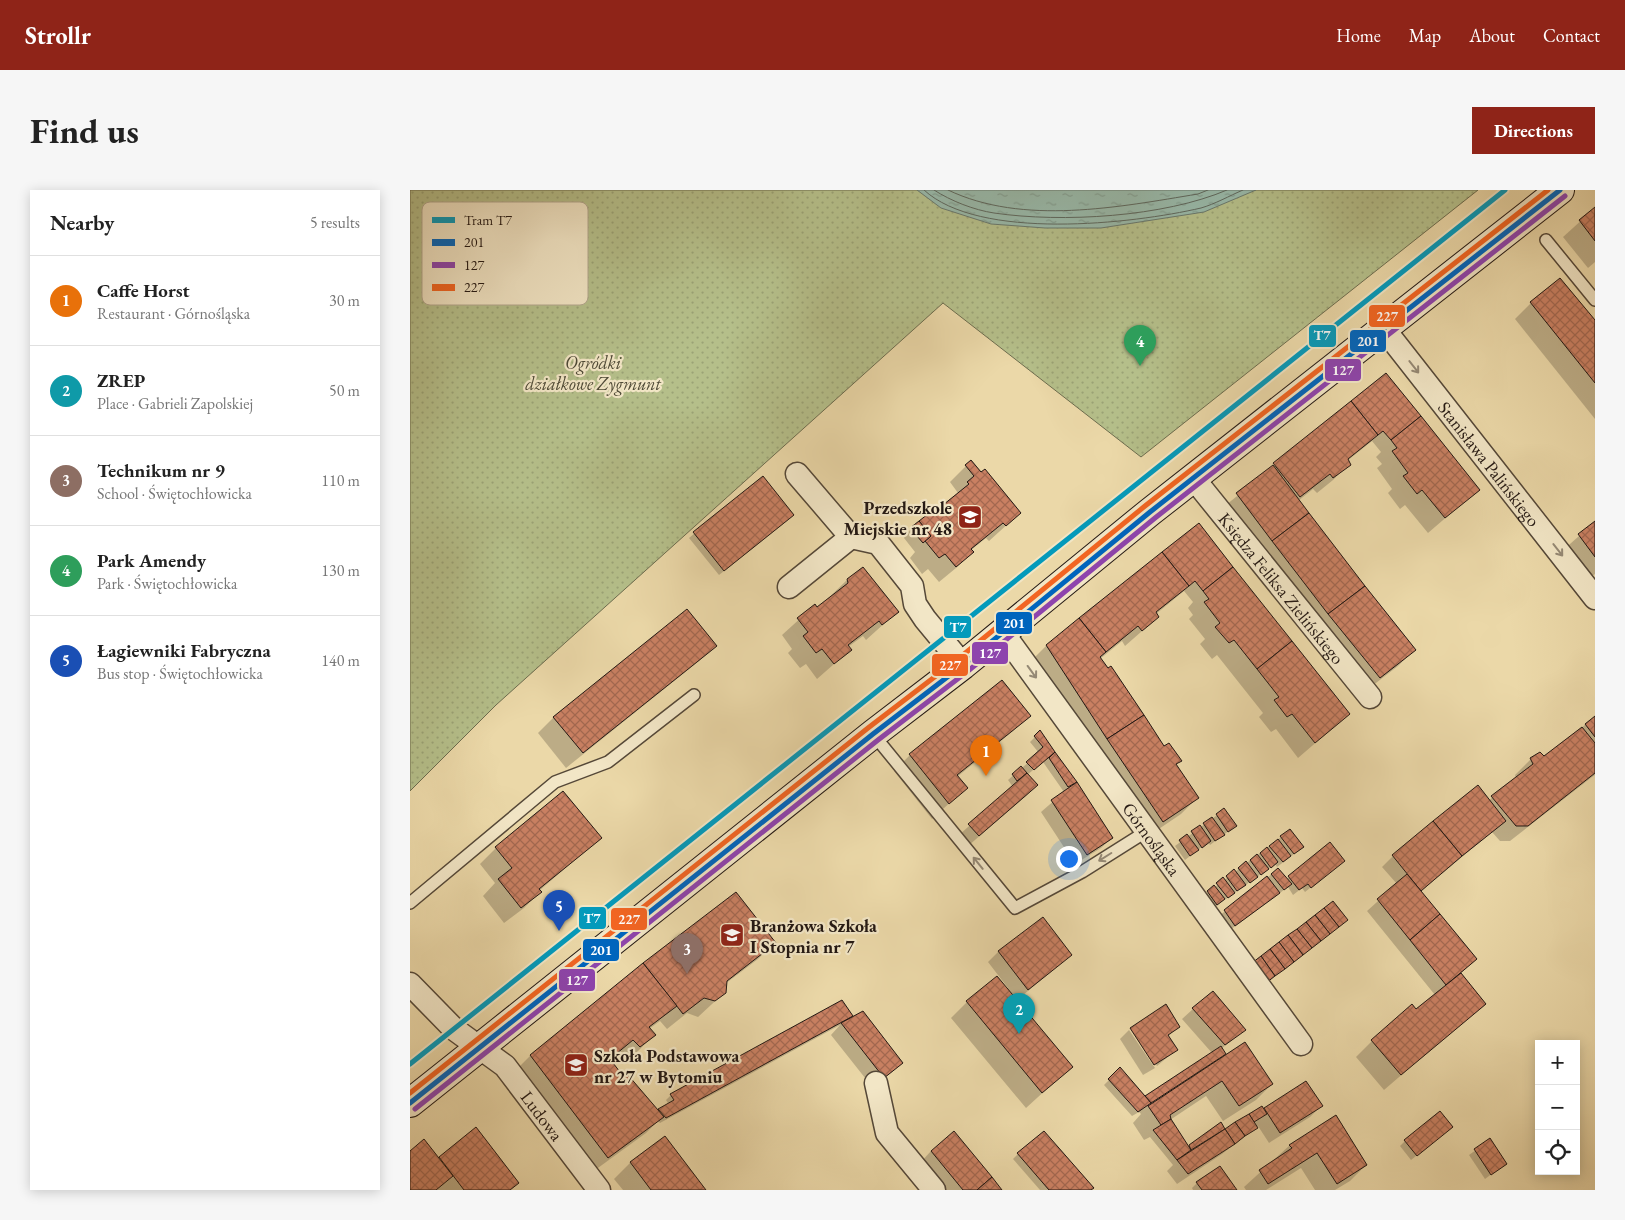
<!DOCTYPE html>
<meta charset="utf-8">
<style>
body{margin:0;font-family:"EB Garamond",serif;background:#f6f6f6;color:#222}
.controls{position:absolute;right:15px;bottom:15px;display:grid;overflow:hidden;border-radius:0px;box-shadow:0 2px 12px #0003}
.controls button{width:45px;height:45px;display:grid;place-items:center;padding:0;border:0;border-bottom:1px solid #e0e0e0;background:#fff;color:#222;font:25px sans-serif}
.you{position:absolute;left:658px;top:668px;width:18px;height:18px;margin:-12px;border:4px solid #fff;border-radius:50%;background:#1a73e8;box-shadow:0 0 0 8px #1a73e833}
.badge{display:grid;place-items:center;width:32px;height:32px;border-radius:50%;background:#8f2418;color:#fff;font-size:16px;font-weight:700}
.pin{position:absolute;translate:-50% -41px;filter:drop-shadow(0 1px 2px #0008)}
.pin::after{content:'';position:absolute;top:26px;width:18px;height:15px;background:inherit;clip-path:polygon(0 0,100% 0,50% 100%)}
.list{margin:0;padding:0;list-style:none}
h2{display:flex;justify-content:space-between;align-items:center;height:65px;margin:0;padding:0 20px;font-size:21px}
h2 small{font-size:16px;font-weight:400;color:#767676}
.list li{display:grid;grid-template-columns:32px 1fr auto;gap:15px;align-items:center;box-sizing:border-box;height:90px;padding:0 20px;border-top:1px solid #e0e0e0}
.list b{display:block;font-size:19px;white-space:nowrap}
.list p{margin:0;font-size:16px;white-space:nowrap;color:#767676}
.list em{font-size:16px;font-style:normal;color:#767676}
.icon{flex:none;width:28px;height:28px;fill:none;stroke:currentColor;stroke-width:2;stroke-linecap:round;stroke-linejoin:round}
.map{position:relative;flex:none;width:1185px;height:1000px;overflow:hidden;border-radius:0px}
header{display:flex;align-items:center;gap:30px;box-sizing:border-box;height:70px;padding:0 25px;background:#8f2418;color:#fff}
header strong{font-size:24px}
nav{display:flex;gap:28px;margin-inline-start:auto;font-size:18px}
.intro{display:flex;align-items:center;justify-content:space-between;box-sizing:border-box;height:120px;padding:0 30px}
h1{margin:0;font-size:35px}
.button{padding:12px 22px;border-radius:0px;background:#8f2418;color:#fff;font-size:18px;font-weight:700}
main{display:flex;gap:30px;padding:0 30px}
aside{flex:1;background:#fff;border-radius:0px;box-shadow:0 2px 12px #0003}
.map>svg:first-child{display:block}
</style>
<header>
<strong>Strollr</strong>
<nav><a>Home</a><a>Map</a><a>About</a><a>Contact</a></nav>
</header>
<div class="intro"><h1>Find us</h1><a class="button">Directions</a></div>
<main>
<aside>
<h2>Nearby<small>5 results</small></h2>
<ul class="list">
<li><span class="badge" style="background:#e8710a">1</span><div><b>Caffe Horst</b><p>Restaurant · Górnośląska</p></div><em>30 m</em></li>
<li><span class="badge" style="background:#0f9aa8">2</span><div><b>ZREP</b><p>Place · Gabrieli Zapolskiej</p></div><em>50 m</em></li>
<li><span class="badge" style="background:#8d6e63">3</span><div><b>Technikum nr 9</b><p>School · Świętochłowicka</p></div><em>110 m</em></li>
<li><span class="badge" style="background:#2e9e5b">4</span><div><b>Park Amendy</b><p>Park · Świętochłowicka</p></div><em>130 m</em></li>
<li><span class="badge" style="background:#1a4fb4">5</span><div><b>Łagiewniki Fabryczna</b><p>Bus stop · Świętochłowicka</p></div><em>140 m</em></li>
</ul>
</aside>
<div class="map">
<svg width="1185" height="1000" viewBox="0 0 1185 1000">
<defs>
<pattern id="park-dots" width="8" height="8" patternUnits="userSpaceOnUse" patternTransform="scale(1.25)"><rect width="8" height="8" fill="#b5bf8a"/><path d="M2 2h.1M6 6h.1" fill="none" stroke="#9ba376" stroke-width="1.8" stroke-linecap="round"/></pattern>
<pattern id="water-ripples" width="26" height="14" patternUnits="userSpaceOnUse" patternTransform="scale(1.25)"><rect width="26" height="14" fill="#98b9aa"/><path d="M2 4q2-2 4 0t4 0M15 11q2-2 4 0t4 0" fill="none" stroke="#839e91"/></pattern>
<pattern id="building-cross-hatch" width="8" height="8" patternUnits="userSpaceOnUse" patternTransform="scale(1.25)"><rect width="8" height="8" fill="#c98062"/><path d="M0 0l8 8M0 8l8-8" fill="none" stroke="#a36850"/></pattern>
</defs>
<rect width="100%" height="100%" fill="#ebd8a8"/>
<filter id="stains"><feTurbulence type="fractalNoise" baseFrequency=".004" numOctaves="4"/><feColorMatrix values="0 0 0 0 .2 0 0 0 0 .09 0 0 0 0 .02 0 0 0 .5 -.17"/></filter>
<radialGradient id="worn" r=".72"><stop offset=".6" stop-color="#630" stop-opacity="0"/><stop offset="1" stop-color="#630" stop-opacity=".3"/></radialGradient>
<polygon fill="url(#park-dots)" stroke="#6c6c4e" points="0,0 1068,0 731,267 533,113 86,515 0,601"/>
<polygon fill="url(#water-ripples)" stroke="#69796e" points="507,0 846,0 794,22 691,38 635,38 581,34 531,18"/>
<g fill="#0003">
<polygon points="1185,18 1185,72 1178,78 1153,47"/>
<polygon points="1121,113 1185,132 1185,229 1105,129"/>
<polygon points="976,185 1068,300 1018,343 995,315 990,319 978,303 982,299 967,278 972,274 966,267 971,262 962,251 937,271 939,274 923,290 907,303 903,299 888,311 1004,460 988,476 953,503 816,315"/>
<polygon points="561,271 610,323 579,351 576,348 561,360 562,362 546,378 529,392 518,379 512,384 500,368 505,362 494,348 500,340 528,321 548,303 540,292"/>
<polygon points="352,287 378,330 309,385 279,348"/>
<polygon points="1185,332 1185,384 1176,391 1152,361"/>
<polygon points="788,335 939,524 888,568 866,539 861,542 849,527 853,523 807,465 802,469 790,454 795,449 779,429 783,425 778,418 783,412 774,401 746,424 748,427 715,456 712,451 690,469 754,558 770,571 766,575 787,608 771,624 737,647 620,472 636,456"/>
<polygon points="437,390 487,422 456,450 453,446 438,457 440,460 407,489 396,474 390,478 378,463 382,459 372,445 404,416 407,419"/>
<polygon points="305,455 289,471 156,578 128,543 144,527"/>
<polygon points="592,491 619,525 603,541 547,587 556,598 522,629 484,581 500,565"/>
<polygon points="1185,527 1185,585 1182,587 1100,651 1090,651 1082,642 1010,702 1066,769 1050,784 1074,814 974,900 946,867 962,851 1025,805 957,721 987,694 972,677 983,666 1078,611 1106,588 1105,585 1121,569 1134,567"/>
<polygon points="630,542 702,648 691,658 665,674 631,622 654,602 633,572 617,585 626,595 616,606 558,656 549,645 603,597 598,590 629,563 620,552"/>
<polygon points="814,620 820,640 800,655 798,652 775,670 765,656"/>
<polygon points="871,647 888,661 867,677 865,674 802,719 792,707"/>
<polygon points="190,648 129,701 130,702 114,718 94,733 73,706 85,693 70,674 86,658"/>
<polygon points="934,671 895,702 892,698 883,705 878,697 820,740 809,726 868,679 876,690 879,687"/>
<polygon points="325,703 364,753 348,769 315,794 315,802 288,827 277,823 257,839 250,831 239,839 244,845 228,861 213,873 207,865 200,871 210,883 248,921 259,915 256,910 261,905 431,812 443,828 492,873 463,898 421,845 430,835 250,933 248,931 236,943 181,983 104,882 120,866"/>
<polygon points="589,761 661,765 606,811 661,877 616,918 541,828 557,812 598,798 578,772"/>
<polygon points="755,816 768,836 758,847 766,860 747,876 722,839 720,839"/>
<polygon points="783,819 834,840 811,859 814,864 810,868 862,894 846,910 813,931 796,906 760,930 778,957 810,934 815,941 854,921 896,893 911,916 900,927 859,953 848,936 812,964 767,994 757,981 763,975 740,947 734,950 723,933 731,924 729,922 722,926 694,895 710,879 736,907 802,863 772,829"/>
<polygon points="719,840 745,878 733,885 710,849"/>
<polygon points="66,939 107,993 100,1000 0,1000 0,963 29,969"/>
<polygon points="1036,942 1001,970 990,956 995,951"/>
<polygon points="254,948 294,1000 213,1000 204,989 220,973"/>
<polygon points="1080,950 1095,974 1075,989 1059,965"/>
<polygon points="880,955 956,975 940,991 925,1000 905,1000 891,978 856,1000 836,1000 834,997"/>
<polygon points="521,961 590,1000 533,1000 511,972"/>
<polygon points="608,964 680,1000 630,1000 603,969"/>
<polygon points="787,993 825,1000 783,1000 782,998"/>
</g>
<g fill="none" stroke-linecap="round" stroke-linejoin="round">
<g stroke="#5e685e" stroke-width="1">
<path d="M514 0C569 51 722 34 791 18 805 14 819 6 833 0"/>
<path d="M524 0C541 11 564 20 584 23 652 33 754 27 817 0"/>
<path d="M538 0C613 36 709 17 788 4L798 0"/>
</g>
</g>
<g fill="url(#building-cross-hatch)" stroke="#231813">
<polygon points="1185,17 1185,51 1169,30"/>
<polygon points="1150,88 1185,130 1185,193 1120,112"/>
<polygon points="976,183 1011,226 981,250 973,241 968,245 941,211"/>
<polygon points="941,211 968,245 938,269 941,275 923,288 920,284 890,307 863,273"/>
<polygon points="1011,226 1070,300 1035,328 1012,300 1007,304 993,286 998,283 982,261 987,258 981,250"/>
<polygon points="561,270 571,282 575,279 611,323 596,336 593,333 561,359 564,362 546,377 535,364 529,368 515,351 521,346 509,331 527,317 528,319 559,294 557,292 564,286 555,275"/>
<polygon points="863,275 899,323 862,351 826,303"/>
<polygon points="353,286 384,325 314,381 283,342"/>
<polygon points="899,323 955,396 918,424 862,351"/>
<polygon points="509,331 521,346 513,353 500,338"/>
<polygon points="1185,331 1185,367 1168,344"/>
<polygon points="789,333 823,377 793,401 785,391 779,396 752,362"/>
<polygon points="752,362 779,396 746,422 749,427 732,441 728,436 696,462 669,428"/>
<polygon points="453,377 489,422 472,435 469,431 438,455 442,460 424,474 412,459 406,463 393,446 398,442 387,428 405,414 407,417 438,393 437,389"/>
<polygon points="823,377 882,451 847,479 824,450 819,453 805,437 810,433 794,412 799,409 793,401"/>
<polygon points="955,396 1006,460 970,488 918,424"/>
<polygon points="277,419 307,456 173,563 143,527"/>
<polygon points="669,428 696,462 690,467 698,478 701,476 734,525 697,549 636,455"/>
<polygon points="882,451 940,524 905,553 882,524 877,527 864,510 869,507 847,479"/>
<polygon points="592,490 621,526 547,585 558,598 539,614 499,564"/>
<polygon points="734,525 754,556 759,553 772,571 766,574 789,608 753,632 697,549"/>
<polygon points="1185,526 1185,547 1175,534"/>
<polygon points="1172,537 1185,553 1185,583 1118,636 1106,636 1081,606 1123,574 1120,568 1130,562 1134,566"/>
<polygon points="630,540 645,562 624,580 616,572 633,557 624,546"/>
<polygon points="645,562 667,592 658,597 639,568"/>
<polygon points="611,576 617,583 607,591 602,584"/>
<polygon points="617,583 628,595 569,646 558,634"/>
<polygon points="667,592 703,648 677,665 641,610"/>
<polygon points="1068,595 1096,631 1052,666 1023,631"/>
<polygon points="153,601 192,648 129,699 132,702 111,718 88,689 102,678 85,657"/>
<polygon points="814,618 827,636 818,642 806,624"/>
<polygon points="802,627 815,645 805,651 793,633"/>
<polygon points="1023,631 1052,666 1011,701 982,665"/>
<polygon points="790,635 801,651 792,658 781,641"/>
<polygon points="880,639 894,657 884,664 870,646"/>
<polygon points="777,644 789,660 780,666 769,650"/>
<polygon points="868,649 881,666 873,672 859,656"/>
<polygon points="920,652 935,671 901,698 898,694 889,700 878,686"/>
<polygon points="857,657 868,672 861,678 850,663"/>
<polygon points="847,664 859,679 851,685 840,670"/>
<polygon points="836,671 848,687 840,693 828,678"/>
<polygon points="868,678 882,694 874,700 861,684"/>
<polygon points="824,679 836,695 827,701 816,686"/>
<polygon points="997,684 1030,724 1000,750 967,709"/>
<polygon points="857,686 870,703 825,736 814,720"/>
<polygon points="813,687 825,703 818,708 806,693"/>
<polygon points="804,695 815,709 807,715 797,701"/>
<polygon points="326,702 366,753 317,791 316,803 305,811 294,808 273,824 233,773"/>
<polygon points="923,711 938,730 929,737 914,718"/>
<polygon points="914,718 929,737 920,744 905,725"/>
<polygon points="1030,724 1067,769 1036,795 1000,750"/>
<polygon points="905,725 920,744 911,751 896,732"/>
<polygon points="633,727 662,765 618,800 588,761"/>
<polygon points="896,732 911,751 902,758 887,739"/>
<polygon points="887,739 902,758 893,765 878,745"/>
<polygon points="878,745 893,765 884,772 869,752"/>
<polygon points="869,752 884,772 875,779 860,759"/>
<polygon points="860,759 875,779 865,786 851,766"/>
<polygon points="851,766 865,786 856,793 842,773"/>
<polygon points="233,773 267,816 239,837 246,845 230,857 223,850 200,869 210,882 212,880 216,886 218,885 254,927 198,968 120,865"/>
<polygon points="1051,783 1076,814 991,885 961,850 1002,814 1006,819"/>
<polygon points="587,786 663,877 632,903 556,811"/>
<polygon points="803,801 836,840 815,855 782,818"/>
<polygon points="432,810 443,826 256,928 248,919 264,910 260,904"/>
<polygon points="756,814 770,837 758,845 768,860 744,875 720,838"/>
<polygon points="453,821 493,873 474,888 431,833"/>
<polygon points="835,852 863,894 829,916 812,891 760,925 761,929 751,935 738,916"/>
<polygon points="811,856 816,864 741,913 735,906"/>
<polygon points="710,877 741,913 728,922 698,889"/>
<polygon points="896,891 913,916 870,943 854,918"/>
<polygon points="852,916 857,924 844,932 839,924"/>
<polygon points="1030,921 1043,937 1007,966 994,950"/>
<polygon points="839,924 848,938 835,946 825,932"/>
<polygon points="926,925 957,975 927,994 907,963 858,994 849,980 882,958 879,955"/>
<polygon points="761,929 781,960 767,970 743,940"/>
<polygon points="811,932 815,939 781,960 779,955"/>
<polygon points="825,932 835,946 825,954 815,939"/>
<polygon points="66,937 109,993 100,1000 54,1000 29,967"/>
<polygon points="815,939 825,954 778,984 767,970"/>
<polygon points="544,941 582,987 567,1000 553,1000 521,961"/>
<polygon points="634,941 684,998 681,1000 639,1000 607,963"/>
<polygon points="255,946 296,1000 241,1000 220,972"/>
<polygon points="1080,948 1097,974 1081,985 1064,959"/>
<polygon points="14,949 43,986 26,1000 0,1000 0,961"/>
<polygon points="810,976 827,1000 792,1000 786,992"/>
<polygon points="582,987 592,1000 567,1000"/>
</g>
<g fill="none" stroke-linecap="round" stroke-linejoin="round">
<defs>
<g id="service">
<polyline points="1136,50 1185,110"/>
<polyline points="463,544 605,718 672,682 737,641"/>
<polyline points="0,713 145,592 198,572 284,505"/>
</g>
<g id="minor">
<path id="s1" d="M974 139 1185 408"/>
<polyline points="387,284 441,347 468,353 502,396 505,414 515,429 553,475"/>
<path id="s2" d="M784 289 960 507"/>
<polyline points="379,397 441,347"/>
<path id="s3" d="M593 443 891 854"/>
<path id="s4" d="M0 794 44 839 95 876 189 1000"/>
<polyline points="466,893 477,943 524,1000"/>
</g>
<polyline id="secondary" points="0,913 463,544 553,475 740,322 1150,0"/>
</defs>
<use href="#service" stroke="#554838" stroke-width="14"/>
<use href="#minor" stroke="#554838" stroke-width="25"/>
<use href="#secondary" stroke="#231813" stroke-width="30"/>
<use href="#service" stroke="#f2e6c6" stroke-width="11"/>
<use href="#minor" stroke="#f2e6c6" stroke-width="22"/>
<use href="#secondary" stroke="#f2e6c6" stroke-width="28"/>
<defs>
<polyline id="bus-1" points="0,913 463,544 553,475 740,322 1150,0"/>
<polyline id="bus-2" points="5,919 468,550 558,481 745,328 1155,6"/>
<polyline id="bus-3" points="0,903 458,538 548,469 735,316 1138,0"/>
</defs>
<use href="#bus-1" stroke="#f2e6c6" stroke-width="9"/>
<use href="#bus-2" stroke="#f2e6c6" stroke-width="9"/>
<use href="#bus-3" stroke="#f2e6c6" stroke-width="9"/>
<use href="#bus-1" stroke="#0065bd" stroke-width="5"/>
<use href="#bus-2" stroke="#8e44ad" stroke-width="5"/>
<use href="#bus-3" stroke="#f26522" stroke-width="5"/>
<defs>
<polyline id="tram-1" points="0,874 1095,0"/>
</defs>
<use href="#tram-1" stroke="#f2e6c6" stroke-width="9"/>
<use href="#tram-1" stroke="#049abb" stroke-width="5"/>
</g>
<defs><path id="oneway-shaft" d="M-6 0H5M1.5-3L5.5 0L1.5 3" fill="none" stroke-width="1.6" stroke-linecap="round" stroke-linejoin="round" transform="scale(1.25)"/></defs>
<g stroke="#958975">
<use href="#oneway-shaft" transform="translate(1004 177) rotate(52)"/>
<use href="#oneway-shaft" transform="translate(1148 360) rotate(52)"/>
<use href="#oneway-shaft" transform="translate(622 482) rotate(54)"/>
<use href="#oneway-shaft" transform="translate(695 667) rotate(148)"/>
<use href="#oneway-shaft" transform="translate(568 673) rotate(-129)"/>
</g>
<defs>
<symbol id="school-square" viewBox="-11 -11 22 22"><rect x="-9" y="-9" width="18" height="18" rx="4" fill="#8f2418" stroke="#f2e6c6"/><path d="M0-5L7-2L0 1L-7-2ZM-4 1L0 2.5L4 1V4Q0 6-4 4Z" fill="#fff"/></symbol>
</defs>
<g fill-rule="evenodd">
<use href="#school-square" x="546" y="313" width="28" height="28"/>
<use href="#school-square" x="308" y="731" width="28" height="28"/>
<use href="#school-square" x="152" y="861" width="28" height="28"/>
</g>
<g text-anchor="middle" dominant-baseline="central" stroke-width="4.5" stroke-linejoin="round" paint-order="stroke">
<g font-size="18" font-style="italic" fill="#4f4a37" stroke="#f2e6c6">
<text x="183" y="172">Ogródki<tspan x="183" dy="21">działkowe Zygmunt</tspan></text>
</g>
<g font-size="18" fill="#231813" stroke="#f2e6c6">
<text stroke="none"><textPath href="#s1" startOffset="171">Stanisława Palińskiego</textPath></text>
<text stroke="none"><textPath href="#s2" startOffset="140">Księdza Feliksa Zielińskiego</textPath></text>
<text stroke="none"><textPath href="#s3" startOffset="254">Górnośląska</textPath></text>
<text stroke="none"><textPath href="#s4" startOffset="188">Ludowa</textPath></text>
</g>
<g font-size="18" font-weight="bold" fill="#231813" stroke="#f2e6c6" text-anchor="start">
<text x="542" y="317" text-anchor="end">Przedszkole<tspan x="542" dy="21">Miejskie nr 48</tspan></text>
<text x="340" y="735">Branżowa Szkoła<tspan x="340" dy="21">I Stopnia nr 7</tspan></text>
<text x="184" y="865">Szkoła Podstawowa<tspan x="184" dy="21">nr 27 w Bytomiu</tspan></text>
</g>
</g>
<rect x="12" y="12" width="166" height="103" rx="8" fill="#f2e6c6" stroke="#b4a890" stroke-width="1"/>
<rect x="22" y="27" width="23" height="6" fill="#049abb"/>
<rect x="22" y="49" width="23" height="7" fill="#0065bd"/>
<rect x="22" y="72" width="23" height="6" fill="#8e44ad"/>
<rect x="22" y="94" width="23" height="7" fill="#f26522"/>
<g font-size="14" fill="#231813">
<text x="54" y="35">Tram T7</text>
<text x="54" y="57">201</text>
<text x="54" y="80">127</text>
<text x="54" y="102">227</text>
</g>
<g stroke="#f2e6c6" stroke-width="2">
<rect x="958" y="114" width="38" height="24" rx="5" fill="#f26522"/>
<rect x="898" y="134" width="29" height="24" rx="5" fill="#049abb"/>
<rect x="939" y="139" width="38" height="24" rx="5" fill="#0065bd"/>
<rect x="914" y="168" width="38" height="24" rx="5" fill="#8e44ad"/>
<rect x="585" y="421" width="38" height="24" rx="5" fill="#0065bd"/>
<rect x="533" y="425" width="29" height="24" rx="5" fill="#049abb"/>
<rect x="561" y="451" width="38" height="24" rx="5" fill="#8e44ad"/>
<rect x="521" y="463" width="38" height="24" rx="5" fill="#f26522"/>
<rect x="168" y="716" width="29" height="24" rx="5" fill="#049abb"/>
<rect x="200" y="717" width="38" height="24" rx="5" fill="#f26522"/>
<rect x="172" y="748" width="38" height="24" rx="5" fill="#0065bd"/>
<rect x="148" y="778" width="38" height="24" rx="5" fill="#8e44ad"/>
</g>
<g font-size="14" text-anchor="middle" font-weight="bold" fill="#fff">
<text x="977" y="131">227</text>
<text x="912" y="150">T7</text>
<text x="958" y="156">201</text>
<text x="933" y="185">127</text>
<text x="604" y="438">201</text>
<text x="548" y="442">T7</text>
<text x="580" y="468">127</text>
<text x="540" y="480">227</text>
<text x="182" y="733">T7</text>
<text x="219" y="734">227</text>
<text x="191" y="765">201</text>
<text x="167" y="795">127</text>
</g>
<rect width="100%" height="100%" filter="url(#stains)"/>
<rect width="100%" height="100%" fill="url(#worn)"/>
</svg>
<div class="controls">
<button>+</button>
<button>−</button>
<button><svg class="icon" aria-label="locate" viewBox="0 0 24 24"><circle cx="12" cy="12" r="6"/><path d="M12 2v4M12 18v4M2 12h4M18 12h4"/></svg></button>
</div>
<div class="you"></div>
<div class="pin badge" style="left:576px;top:586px;background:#e8710a">1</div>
<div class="pin badge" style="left:609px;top:844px;background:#0f9aa8">2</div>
<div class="pin badge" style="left:277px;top:784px;background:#8d6e63">3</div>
<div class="pin badge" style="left:730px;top:176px;background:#2e9e5b">4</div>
<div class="pin badge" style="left:149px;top:741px;background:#1a4fb4">5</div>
</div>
</main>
